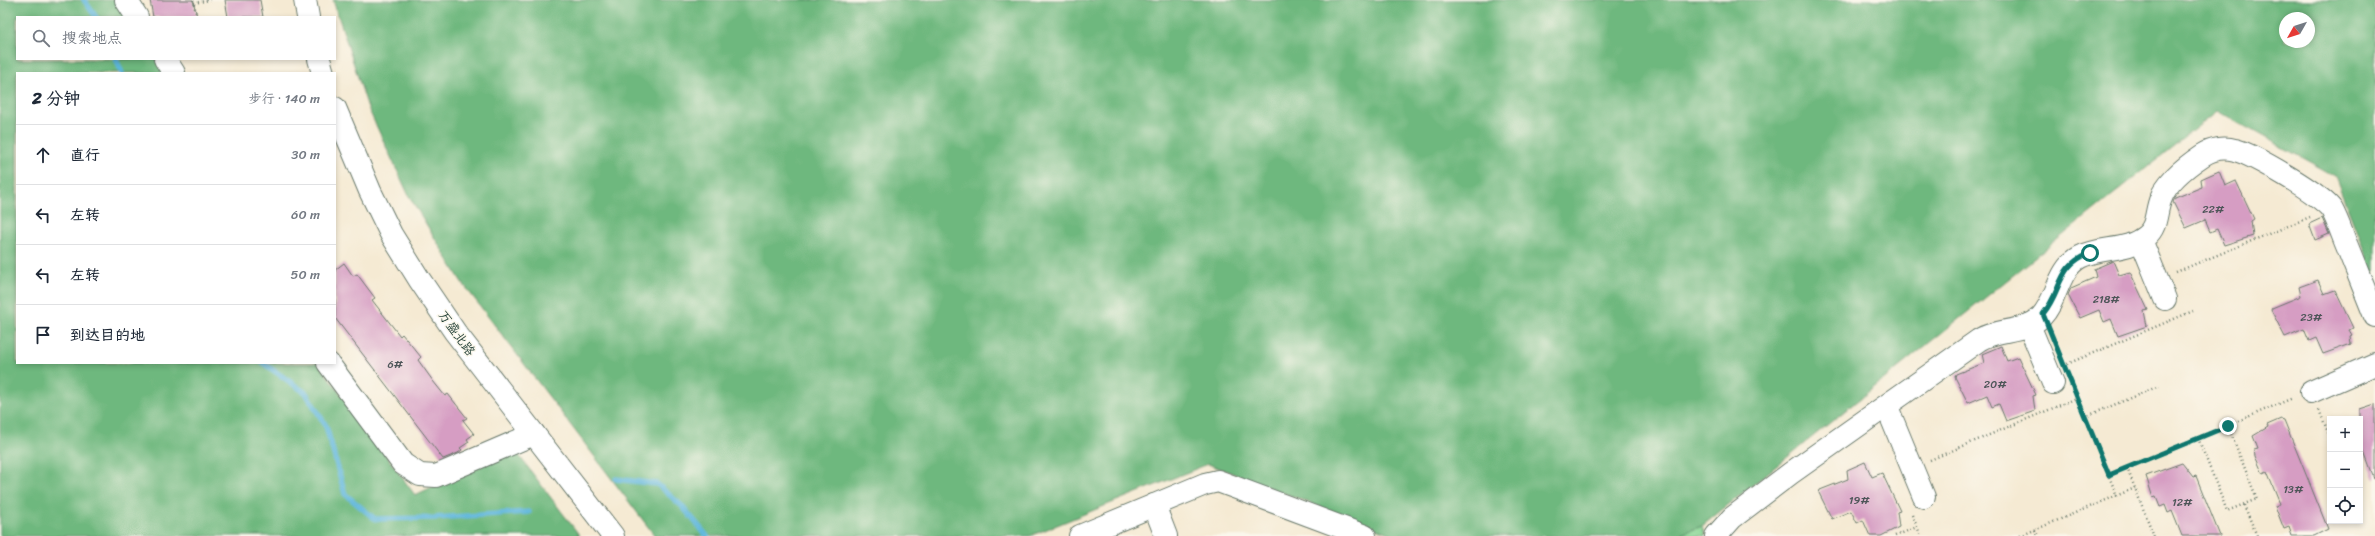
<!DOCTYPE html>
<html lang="zh">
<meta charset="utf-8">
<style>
body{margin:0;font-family:Sriracha,"LXGW WenKai TC",sans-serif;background:#f2f2f3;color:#1f2937}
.controls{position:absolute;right:12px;bottom:12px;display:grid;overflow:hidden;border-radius:0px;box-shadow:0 2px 6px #0003}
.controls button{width:36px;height:36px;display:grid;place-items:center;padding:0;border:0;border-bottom:1px solid #e0e1e3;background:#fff;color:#1f2937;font:20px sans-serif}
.compass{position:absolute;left:2279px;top:12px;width:36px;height:36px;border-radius:50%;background:#fff;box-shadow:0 2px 6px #0003;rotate:231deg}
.stop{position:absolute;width:12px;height:12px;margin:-9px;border:3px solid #0f766e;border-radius:50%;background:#fff}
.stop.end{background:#0f766e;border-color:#fff;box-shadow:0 1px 4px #0008}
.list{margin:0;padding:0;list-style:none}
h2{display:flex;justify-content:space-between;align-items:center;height:52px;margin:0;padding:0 16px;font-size:17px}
h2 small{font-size:13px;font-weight:400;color:#747a83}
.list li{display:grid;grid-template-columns:26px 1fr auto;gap:12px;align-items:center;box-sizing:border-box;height:60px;padding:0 16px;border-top:1px solid #e0e1e3}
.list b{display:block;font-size:15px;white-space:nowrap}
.list em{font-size:13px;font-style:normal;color:#747a83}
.icon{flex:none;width:22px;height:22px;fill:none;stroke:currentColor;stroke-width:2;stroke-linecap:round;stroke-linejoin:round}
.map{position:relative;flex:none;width:2375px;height:536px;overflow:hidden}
.search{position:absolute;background:#fff;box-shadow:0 2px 6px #0003;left:16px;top:16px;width:320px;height:44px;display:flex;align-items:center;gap:10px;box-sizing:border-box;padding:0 14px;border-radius:0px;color:#747a83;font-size:15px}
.panel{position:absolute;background:#fff;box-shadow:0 2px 6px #0003;left:16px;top:72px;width:320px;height:292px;border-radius:0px}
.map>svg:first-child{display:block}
</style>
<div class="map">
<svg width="2375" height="536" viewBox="0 0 2375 536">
<rect width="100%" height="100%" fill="#fbf7ec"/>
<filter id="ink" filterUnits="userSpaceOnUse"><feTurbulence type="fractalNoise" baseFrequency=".025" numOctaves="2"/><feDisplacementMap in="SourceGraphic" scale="8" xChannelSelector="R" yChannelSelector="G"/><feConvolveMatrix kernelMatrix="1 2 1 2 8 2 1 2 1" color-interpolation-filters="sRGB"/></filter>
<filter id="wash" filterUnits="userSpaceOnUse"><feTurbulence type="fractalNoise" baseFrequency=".012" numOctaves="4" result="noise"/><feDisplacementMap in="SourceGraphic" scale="16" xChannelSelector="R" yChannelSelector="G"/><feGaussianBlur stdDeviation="0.9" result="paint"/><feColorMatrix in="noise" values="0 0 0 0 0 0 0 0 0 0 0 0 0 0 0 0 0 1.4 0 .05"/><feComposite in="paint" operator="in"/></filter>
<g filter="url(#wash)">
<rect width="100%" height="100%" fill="#f5ead3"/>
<polygon fill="#89d795" stroke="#548a64" points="1702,526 1705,536 1676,536"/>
<g fill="#6eb87e" stroke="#467a59" fill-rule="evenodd">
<polygon points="0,0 116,0 128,17 17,17 17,59 156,59 166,73 17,73 17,363 318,363 415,495 514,449 580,536 0,536"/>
<path d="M333 0H2375V271H2372L2335 176 2217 111 1702 526 1676 536H1396L1208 464 1030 536H655L461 281 409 196 368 108ZM2285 18H2309V42H2285Z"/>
</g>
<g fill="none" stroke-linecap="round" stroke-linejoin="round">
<g stroke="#5db6db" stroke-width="5.5">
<polyline points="84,0 96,17"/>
<polyline points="116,59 122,73"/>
<polyline points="263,363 306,393 326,426 345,494 375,519 434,518 529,512"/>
<polyline points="616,479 657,484 682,506 707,536"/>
</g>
</g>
<g id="blocks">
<g fill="#d69dc3">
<polygon points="150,0 193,0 197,17 153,17"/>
<polygon points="225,0 260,0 263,17 228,17"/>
<polygon points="2219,171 2225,186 2236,181 2254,219 2251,221 2253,236 2224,245 2217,229 2210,232 2205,220 2186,228 2173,202 2175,198 2202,187 2201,179"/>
<polygon points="2322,218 2329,234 2315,240 2309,224"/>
<polygon points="2113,261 2119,275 2130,272 2148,310 2144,311 2147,326 2118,336 2111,319 2104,322 2099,310 2080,318 2068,295 2071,288 2096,277 2094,269"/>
<polygon points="344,263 353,276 357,274 375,298 372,300 400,336 402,334 421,357 418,360 433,381 445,396 448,394 467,418 463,420 474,434 467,439 469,442 460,448 462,450 458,453 443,459 335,318 335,270"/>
<polygon points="2318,280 2324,294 2335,290 2353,328 2349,330 2352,335 2350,336 2351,344 2323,354 2316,338 2309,341 2304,329 2285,337 2271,310 2272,308 2301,296 2299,287"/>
<polygon points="2001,346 2007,361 2018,357 2036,395 2033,396 2035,411 2006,421 1999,404 1992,407 1987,395 1968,403 1955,377 1956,374 1984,363 1982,354"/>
<polygon points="2375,404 2375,479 2374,479 2364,452 2360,454 2360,409"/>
<polygon points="2281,419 2284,420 2328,529 2314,536 2292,536 2289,527 2284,529 2275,506 2280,504 2267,472 2263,474 2255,456 2254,450 2258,449 2253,436 2268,427 2267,425"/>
<polygon points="1865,462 1872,477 1882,473 1900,511 1897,512 1899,527 1881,536 1870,536 1863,520 1857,523 1851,511 1832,519 1819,493 1820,490 1848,479 1847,470"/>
<polygon points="2182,463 2193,477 2196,476 2220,536 2182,536 2172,511 2168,513 2165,505 2160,507 2156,497 2153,498 2146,476"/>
</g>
</g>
</g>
<g filter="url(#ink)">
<use href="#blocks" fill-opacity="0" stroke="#6a7a6c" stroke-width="1"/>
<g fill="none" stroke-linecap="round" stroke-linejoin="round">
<defs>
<g id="minor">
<polyline points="126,0 137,17"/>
<polyline points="305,0 308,17"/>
<polyline points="165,59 174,73"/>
<polyline points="319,59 323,73"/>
<polyline points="335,108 370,191 391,234 419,279 455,332 613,536"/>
<polyline points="2141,240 2165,299"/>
<polyline points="2029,325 2053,383"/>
<polyline points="328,363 403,464 420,475 436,476 534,434"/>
<polyline points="2311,392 2375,364"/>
<polyline points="1887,407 1924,497"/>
<polyline points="1154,505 1166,536"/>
<polyline points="1080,536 1205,484 1218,481 1365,536"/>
<path d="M1716 536 1732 518 1791 473 1979 340C1998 328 2025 333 2041 317 2058 299 2057 270 2080 257 2101 246 2127 252 2146 236 2158 226 2155 212 2161 198 2167 181 2188 165 2203 155 2212 149 2224 147 2235 150 2252 154 2323 195 2332 210 2338 221 2342 234 2347 246 2356 269 2366 293 2375 316"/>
</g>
</defs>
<use href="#minor" stroke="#6a7a6c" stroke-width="24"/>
<g stroke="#6a7a6c" stroke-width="2.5" stroke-dasharray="1 3" stroke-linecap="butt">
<polyline points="193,0 197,17"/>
<polyline points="194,3 210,0"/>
<polyline points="2176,272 2310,217"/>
<polyline points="2067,364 2193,311"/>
<polyline points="2073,388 2117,496"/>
<polyline points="2319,410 2330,437"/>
<polyline points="2085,417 2159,386"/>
<polyline points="2198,438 2227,511 2257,499 2228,426"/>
<polyline points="1930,460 2077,398"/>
<polyline points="2127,468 2154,536"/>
<polyline points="2109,475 2293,398"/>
<polyline points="2244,505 2257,536"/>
<polyline points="1912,515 1921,536"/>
<polyline points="2035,530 2038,536"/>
<polyline points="1895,536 1917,527"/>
<polyline points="2020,536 2135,488"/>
</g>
<use href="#minor" stroke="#fff" stroke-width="22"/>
</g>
</g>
<g fill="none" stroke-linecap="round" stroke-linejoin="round" filter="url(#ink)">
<path stroke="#0f766e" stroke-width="5" d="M2090 253C2056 266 2063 290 2043 314L2109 475 2228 426"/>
</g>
<g text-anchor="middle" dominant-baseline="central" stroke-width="3" stroke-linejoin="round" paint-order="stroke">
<g font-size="11" fill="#4d5558">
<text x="2213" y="209">22#</text>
<text x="2106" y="299">218#</text>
<text x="2311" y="317">23#</text>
<text x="395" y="364">6#</text>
<text x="1995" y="384">20#</text>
<text x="2293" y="489">13#</text>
<text x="1859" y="500">19#</text>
<text x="2182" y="502">12#</text>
</g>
<g font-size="13" fill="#1f3d34" stroke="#fbf7ec">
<text transform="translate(457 333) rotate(54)">万盛北路</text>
</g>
</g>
</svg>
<div class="controls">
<button>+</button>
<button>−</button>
<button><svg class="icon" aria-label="locate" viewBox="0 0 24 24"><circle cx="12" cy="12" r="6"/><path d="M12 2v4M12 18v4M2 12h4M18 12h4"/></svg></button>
</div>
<svg class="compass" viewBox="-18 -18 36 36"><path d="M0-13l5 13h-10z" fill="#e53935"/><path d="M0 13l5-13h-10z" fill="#747a83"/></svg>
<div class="stop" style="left:2090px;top:253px"></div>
<div class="stop end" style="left:2228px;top:426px"></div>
<div class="search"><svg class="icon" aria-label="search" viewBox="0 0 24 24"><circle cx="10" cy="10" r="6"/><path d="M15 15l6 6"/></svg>搜索地点</div>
<section class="panel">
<h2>2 分钟<small>步行 · 140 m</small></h2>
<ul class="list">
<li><svg class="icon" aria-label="ahead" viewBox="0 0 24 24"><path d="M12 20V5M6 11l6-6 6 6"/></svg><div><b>直行</b></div><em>30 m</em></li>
<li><svg class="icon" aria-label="left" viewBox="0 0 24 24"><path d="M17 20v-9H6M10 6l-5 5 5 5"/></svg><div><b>左转</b></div><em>60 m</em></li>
<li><svg class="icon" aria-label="left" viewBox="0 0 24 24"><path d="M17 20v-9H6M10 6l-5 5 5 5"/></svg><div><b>左转</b></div><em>50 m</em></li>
<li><svg class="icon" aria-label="arrive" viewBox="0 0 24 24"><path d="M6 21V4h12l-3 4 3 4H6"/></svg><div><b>到达目的地</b></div></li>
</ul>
</section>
</div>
